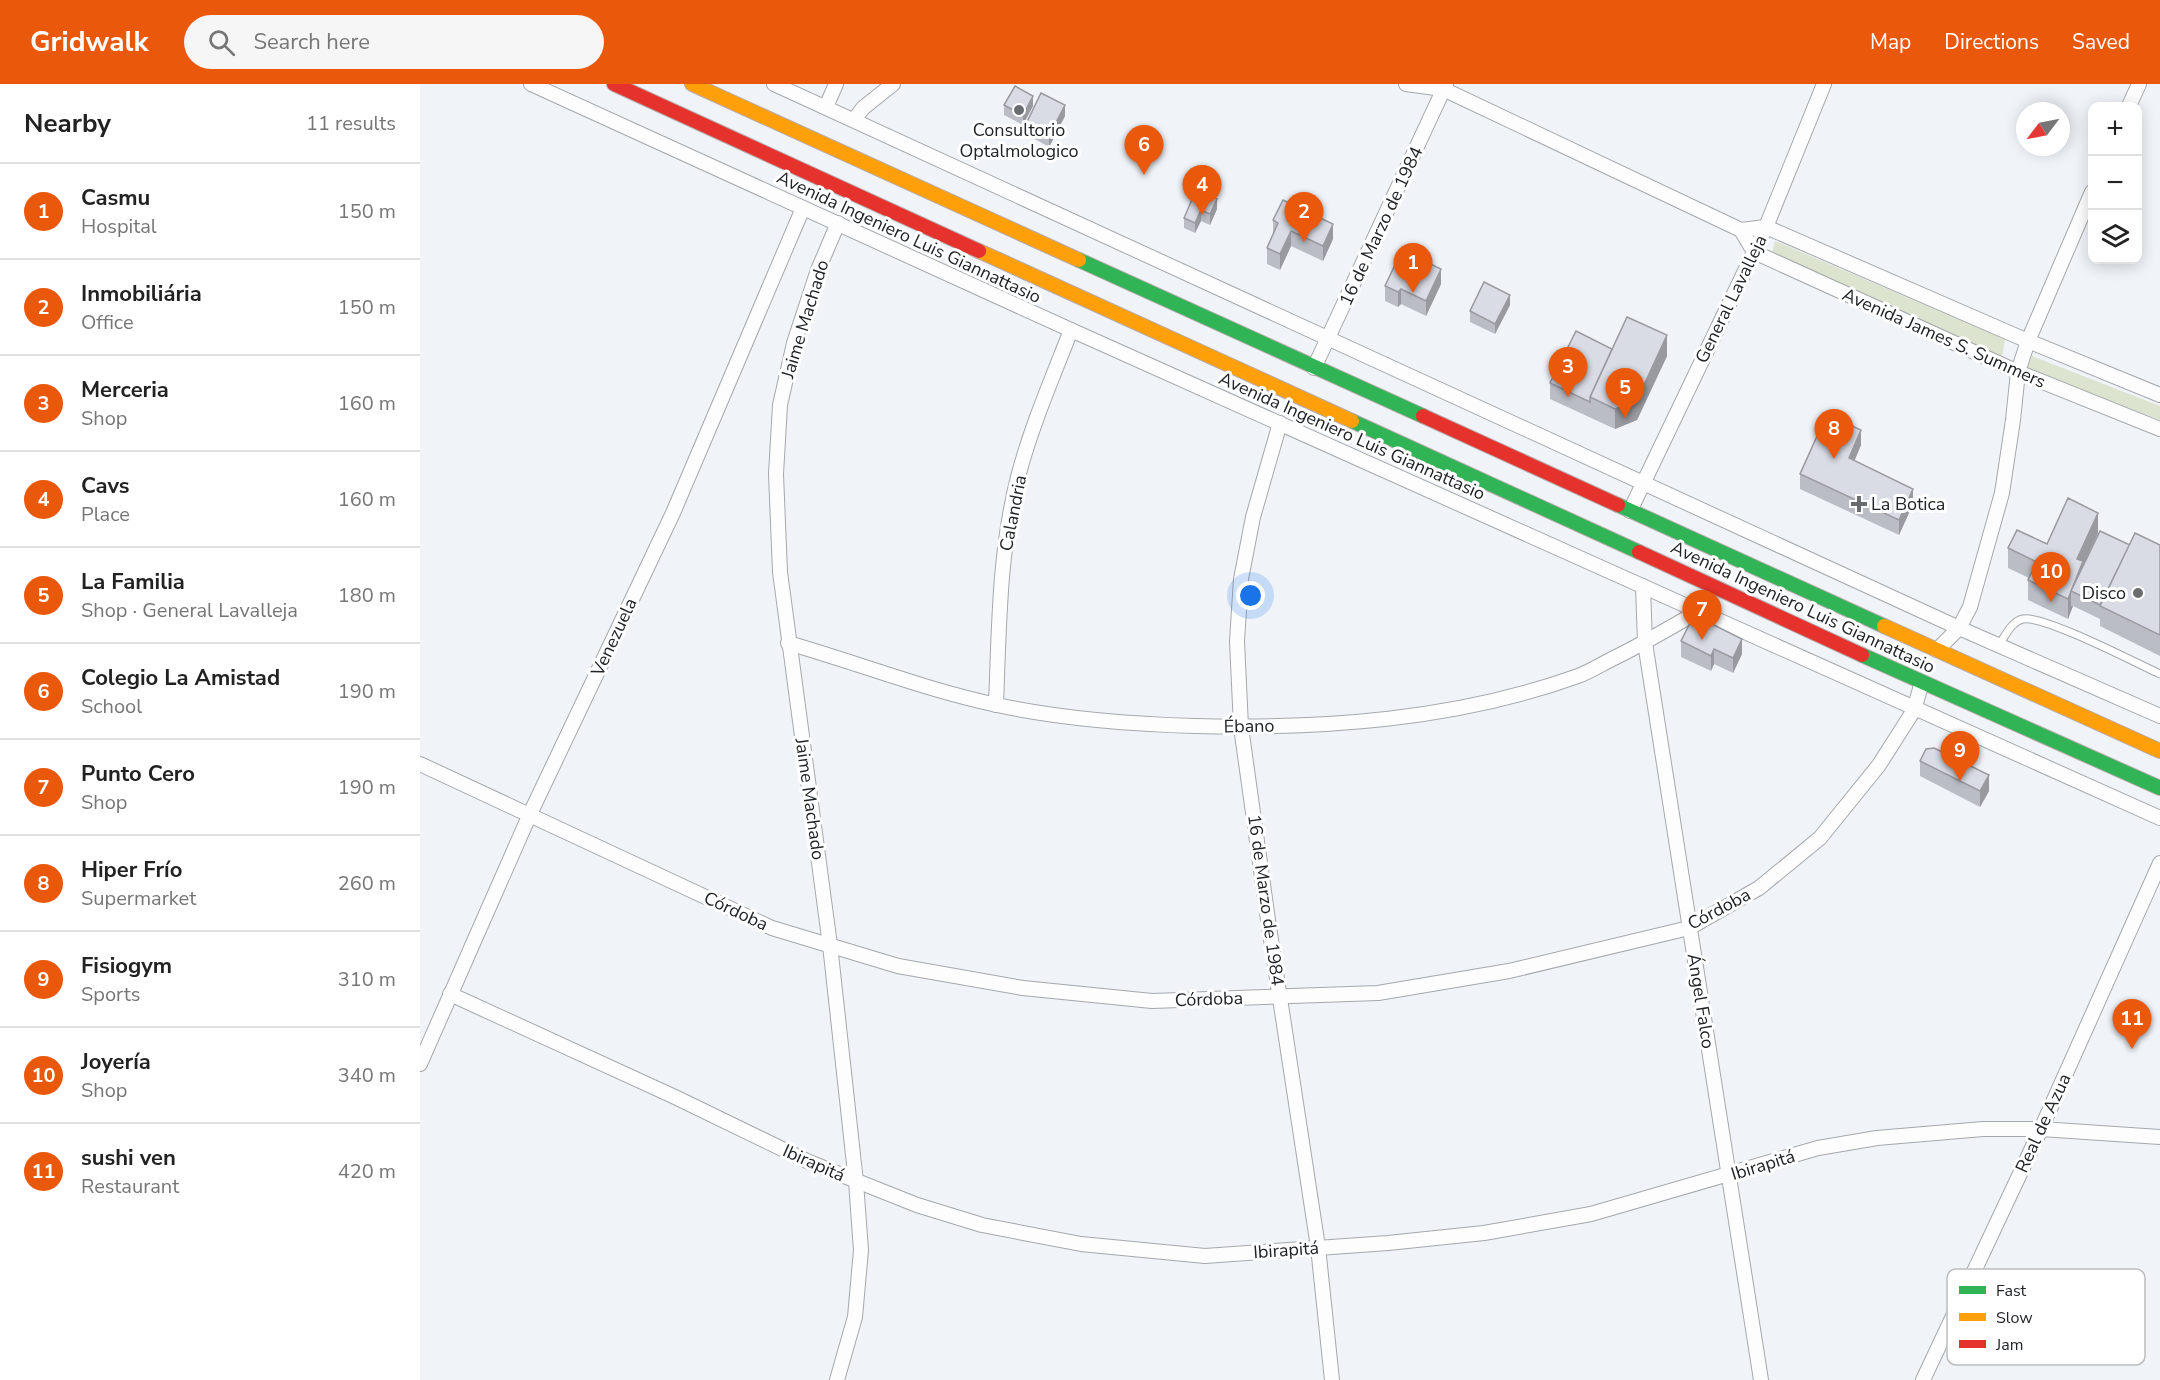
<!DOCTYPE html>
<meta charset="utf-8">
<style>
body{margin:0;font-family:"Nunito Sans",sans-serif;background:#f6f6f6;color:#222}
.controls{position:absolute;right:18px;top:18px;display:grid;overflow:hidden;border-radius:12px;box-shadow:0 3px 15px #0003}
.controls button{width:54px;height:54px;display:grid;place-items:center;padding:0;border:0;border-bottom:2px solid #e0e0e0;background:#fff;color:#222;font:30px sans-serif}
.compass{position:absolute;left:1596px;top:18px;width:54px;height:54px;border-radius:50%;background:#fff;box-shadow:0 3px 15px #0003;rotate:238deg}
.you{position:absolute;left:831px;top:512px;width:21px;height:21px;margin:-15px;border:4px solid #fff;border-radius:50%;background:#1a73e8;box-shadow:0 0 0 9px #1a73e833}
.badge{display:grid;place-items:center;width:39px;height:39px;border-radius:50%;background:#ea580c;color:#fff;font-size:20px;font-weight:700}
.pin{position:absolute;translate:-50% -50px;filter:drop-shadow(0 2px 3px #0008)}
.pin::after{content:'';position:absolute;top:32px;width:21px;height:18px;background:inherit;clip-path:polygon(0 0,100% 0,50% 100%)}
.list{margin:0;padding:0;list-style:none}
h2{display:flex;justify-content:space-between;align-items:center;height:78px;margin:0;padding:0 24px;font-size:26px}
h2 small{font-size:20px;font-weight:400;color:#767676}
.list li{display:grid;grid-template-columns:39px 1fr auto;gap:18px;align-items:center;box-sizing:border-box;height:96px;padding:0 24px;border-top:2px solid #e0e0e0}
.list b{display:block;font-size:22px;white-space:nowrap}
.list p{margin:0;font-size:20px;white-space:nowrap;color:#767676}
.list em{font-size:20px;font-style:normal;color:#767676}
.icon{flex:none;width:33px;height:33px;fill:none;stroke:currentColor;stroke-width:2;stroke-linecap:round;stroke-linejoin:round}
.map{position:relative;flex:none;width:1740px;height:1296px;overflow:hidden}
header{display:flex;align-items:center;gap:36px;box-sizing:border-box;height:84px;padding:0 30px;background:#ea580c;color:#fff}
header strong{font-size:28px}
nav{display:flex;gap:33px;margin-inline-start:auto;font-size:21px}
.search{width:420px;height:54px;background:#f6f6f6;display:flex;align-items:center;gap:15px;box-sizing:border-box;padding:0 21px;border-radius:33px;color:#767676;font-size:22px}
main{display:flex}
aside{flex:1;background:#fff}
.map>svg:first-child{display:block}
</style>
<header>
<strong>Gridwalk</strong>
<div class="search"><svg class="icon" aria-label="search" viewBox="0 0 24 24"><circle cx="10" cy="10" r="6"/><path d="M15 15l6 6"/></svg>Search here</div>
<nav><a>Map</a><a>Directions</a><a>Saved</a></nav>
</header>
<main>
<aside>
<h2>Nearby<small>11 results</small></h2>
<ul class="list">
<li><span class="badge">1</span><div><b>Casmu</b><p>Hospital</p></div><em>150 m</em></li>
<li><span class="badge">2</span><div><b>Inmobiliária</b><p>Office</p></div><em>150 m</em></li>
<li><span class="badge">3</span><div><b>Merceria</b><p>Shop</p></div><em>160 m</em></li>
<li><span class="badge">4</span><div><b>Cavs</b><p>Place</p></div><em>160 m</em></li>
<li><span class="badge">5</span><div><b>La Familia</b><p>Shop · General Lavalleja</p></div><em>180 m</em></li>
<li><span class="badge">6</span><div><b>Colegio La Amistad</b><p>School</p></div><em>190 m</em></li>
<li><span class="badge">7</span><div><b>Punto Cero</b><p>Shop</p></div><em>190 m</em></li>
<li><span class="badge">8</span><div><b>Hiper Frío</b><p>Supermarket</p></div><em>260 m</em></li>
<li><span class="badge">9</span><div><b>Fisiogym</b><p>Sports</p></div><em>310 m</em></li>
<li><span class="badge">10</span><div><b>Joyería</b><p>Shop</p></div><em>340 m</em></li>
<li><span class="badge">11</span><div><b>sushi ven</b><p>Restaurant</p></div><em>420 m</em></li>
</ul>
</aside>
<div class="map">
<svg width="1740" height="1296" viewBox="0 0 1740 1296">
<rect width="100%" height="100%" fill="#f0f4f9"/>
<g fill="#dce3cf">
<polygon points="1355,157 1585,255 1582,274 1352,170"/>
<polygon points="1612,272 1740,322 1740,336 1607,285"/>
</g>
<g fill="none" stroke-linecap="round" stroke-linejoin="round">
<defs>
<path id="lane" d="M1579 561C1585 552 1592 537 1603 535 1624 531 1716 579 1740 590"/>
<g id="street">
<polyline points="111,0 651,246 1740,734"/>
<polyline points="354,0 1539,544 1740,632"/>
<polyline points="986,0 1023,5 1321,146 1346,143 1608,257 1740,311"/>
<polyline points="1709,22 1719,0"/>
<polyline points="406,23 416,0"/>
<polyline points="434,36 443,24 473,0"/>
<polyline points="1321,146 1334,168 1598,288 1740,345"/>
<polyline points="894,284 1026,0"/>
<polyline points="860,339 833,433 821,495 817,557 821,643 848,836 898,1163 912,1296"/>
<polyline points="1210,427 1346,143 1404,0"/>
<polyline points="1223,502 1225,559 1341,1296"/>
<path d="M368 559C438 579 506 606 577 621 642 635 708 640 775 642 903 645 1036 636 1158 592 1169 588 1180 581 1192 575 1221 561 1250 544 1279 527"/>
<polyline points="1517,566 1539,544 1550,523 1582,409 1593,336 1598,288 1608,257 1672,108"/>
<path d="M576 621C579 545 579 467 598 393 611 343 632 295 651 246"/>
<polyline points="0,680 352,844 478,882 603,904 732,917 958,909 1089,887 1269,844 1339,804 1400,754 1459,681 1494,626 1502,598"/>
<polyline points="30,910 255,1013 389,1078 497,1121 562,1141 661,1160 785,1172 968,1159 1064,1149 1171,1130 1398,1064 1457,1054 1563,1045 1621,1045 1740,1053"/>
<polyline points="0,980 110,730 253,429 383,124"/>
<polyline points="417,1296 435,1233 441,1166 436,1098 410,861 360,488 356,390 360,321 374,259 398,186 418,139"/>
<polyline points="1503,1296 1621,1045 1740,779"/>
</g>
<g id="fast">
<polyline points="659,176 1003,332"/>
<polyline points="932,337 1219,468"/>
<polyline points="1198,421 1464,542"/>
<polyline points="1442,571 1740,704"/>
</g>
<g id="slow">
<polyline points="272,0 659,176"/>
<polyline points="559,167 932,337"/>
<polyline points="1464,542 1740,667"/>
</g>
<g id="jam">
<polyline points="194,0 559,167"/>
<polyline points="1003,332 1198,421"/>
<polyline points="1219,468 1442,571"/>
</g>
</defs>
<use href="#lane" stroke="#a5a8ab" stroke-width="9"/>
<use href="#street" stroke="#a5a8ab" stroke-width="16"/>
<use href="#fast" stroke="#b8aaab" stroke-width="16"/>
<use href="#slow" stroke="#b8aaab" stroke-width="16"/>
<use href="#jam" stroke="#b8aaab" stroke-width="16"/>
<use href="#lane" stroke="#fdfdfe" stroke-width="7"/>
<use href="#street" stroke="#fdfdfe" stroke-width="14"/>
<use href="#fast" stroke="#30b455" stroke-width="14"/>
<use href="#slow" stroke="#ff9f0a" stroke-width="14"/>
<use href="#jam" stroke="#e5322d" stroke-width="14"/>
</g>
<g fill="#bbbdc5">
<polygon points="584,21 613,22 603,41 584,31"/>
<polygon points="645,32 629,63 606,50 606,40"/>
<polygon points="776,106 797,125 790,141 781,137 775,149 764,144 764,134"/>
<polygon points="853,136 913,155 903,177 871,162 860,186 847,180 847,164 853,150"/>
<polygon points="1021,200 1006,232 981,220 978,223 965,217 965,202"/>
<polygon points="1090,221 1075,250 1050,238 1050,227"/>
<polygon points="1192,265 1247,272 1217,336 1195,345 1130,315 1130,299"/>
<polygon points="1441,361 1434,377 1493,420 1479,451 1380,405 1380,390"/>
<polygon points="1678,449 1663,483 1710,461 1740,461 1740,572 1680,542 1680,535 1653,522 1648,535 1608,516 1608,496 1609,494 1588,484 1588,464 1627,460"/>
<polygon points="1261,557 1322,570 1313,589 1294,580 1291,587 1261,573"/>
<polygon points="1500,677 1569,707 1560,723 1500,692"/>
</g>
<g fill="#999aa0">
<polygon points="613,12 613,22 603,41 603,31"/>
<polygon points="645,21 645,32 629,63 629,52"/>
<polygon points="797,115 797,125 790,141 790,130"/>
<polygon points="781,126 781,137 775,149 775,139"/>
<polygon points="913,140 913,155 903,177 903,162"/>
<polygon points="871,147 871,162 860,186 860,170"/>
<polygon points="1021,185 1021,200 1006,232 1006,217"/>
<polygon points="981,205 981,220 978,223 978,208"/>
<polygon points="1090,211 1090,221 1075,250 1075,240"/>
<polygon points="1247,251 1247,272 1217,336 1195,345 1195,325"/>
<polygon points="1441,346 1441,361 1429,390 1429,374"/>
<polygon points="1493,405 1493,420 1479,451 1479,436"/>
<polygon points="1678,429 1678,449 1663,482 1663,498 1651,507 1651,522 1653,522 1648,535 1648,515 1657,475"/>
<polygon points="1322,555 1322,570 1313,589 1313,574"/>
<polygon points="1294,565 1294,580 1291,587 1291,572"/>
<polygon points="1569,691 1569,707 1560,723 1560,707"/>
</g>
<g fill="#dadce5" stroke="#999aa0" stroke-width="1.5">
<polygon points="595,2 613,12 603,31 584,21"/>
<polygon points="621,9 645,21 629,52 606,40"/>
<polygon points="776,106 797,115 790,130 781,126 775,139 764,134"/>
<polygon points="863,116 913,140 903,162 871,147 860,170 847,164 858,139 853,136"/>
<polygon points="982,166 1021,185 1006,217 981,205 978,208 965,202"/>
<polygon points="1064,198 1090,211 1075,240 1050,227"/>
<polygon points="1207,233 1247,251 1217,316 1195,325 1170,313"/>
<polygon points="1156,247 1192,265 1170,313 1170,318 1130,299"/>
<polygon points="1407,330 1441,346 1429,374 1493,405 1479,436 1380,390"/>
<polygon points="1648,414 1678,429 1657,475 1663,477 1648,515 1608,496 1617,478 1588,464 1597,446 1627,460"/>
<polygon points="1680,447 1710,461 1680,521 1651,507"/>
<polygon points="1715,449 1740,461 1740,551 1680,522"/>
<polygon points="1278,533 1322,555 1313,574 1294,565 1291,572 1261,557 1270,539"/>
<polygon points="1514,664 1569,691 1560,707 1500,677 1506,665"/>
</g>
<g fill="#696d70" stroke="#fff" stroke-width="2">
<circle cx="599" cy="26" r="6"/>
<path d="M1436 411h6v6h6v6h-6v6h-6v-6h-6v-6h6z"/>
<circle cx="1718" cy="509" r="6"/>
</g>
<g text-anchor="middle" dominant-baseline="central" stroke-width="6" stroke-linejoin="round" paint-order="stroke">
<g font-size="18" fill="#212427" stroke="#fff">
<text x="599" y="46">Consultorio<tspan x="599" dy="21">Optalmologico</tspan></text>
<text x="1451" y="420" text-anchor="start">La Botica</text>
<text x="1706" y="509" text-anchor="end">Disco</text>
</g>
<g font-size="18" fill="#212427" stroke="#fff">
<text transform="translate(961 142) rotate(-65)">16 de Marzo de 1984</text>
<text transform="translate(489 153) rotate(25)">Avenida Ingeniero Luis Giannattasio</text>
<text transform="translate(1311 215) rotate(-64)">General Lavalleja</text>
<text transform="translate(385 235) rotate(-73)">Jaime Machado</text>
<text transform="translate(1524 254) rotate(24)">Avenida James S. Summers</text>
<text transform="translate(932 352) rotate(24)">Avenida Ingeniero Luis Giannattasio</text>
<text transform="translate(593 429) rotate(-79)">Calandria</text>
<text transform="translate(1383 523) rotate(25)">Avenida Ingeniero Luis Giannattasio</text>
<text transform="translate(194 553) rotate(-65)">Venezuela</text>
<text transform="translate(829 642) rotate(-1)">Ébano</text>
<text transform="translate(390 715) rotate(82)">Jaime Machado</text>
<text transform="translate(846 816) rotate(82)">16 de Marzo de 1984</text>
<text transform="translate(1299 825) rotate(-28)">Córdoba</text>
<text transform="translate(316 827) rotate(25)">Córdoba</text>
<text transform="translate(789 915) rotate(-2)">Córdoba</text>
<text transform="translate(1281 917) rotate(81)">Ángel Falco</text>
<text transform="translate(1623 1039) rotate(-65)">Real de Azua</text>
<text transform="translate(394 1079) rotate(24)">Ibirapitá</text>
<text transform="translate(1343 1081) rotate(-17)">Ibirapitá</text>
<text transform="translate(866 1166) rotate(-4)">Ibirapitá</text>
</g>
</g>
<rect x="1527" y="1185" width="198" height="96" rx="9" fill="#fff" stroke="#bcbdbe" stroke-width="1.5"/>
<rect x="1539" y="1202" width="27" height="8" fill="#30b455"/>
<rect x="1539" y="1229" width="27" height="8" fill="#ff9f0a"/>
<rect x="1539" y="1256" width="27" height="8" fill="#e5322d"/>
<g font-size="16" fill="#212427">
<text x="1576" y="1212">Fast</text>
<text x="1576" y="1239">Slow</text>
<text x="1576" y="1266">Jam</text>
</g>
</svg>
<div class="controls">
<button>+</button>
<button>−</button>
<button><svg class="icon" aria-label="layers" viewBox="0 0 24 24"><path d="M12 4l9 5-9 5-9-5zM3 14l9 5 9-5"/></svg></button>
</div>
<svg class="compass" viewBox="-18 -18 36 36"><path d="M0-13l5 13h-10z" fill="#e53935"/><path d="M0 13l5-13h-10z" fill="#767676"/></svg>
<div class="you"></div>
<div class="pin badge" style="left:993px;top:209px">1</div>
<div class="pin badge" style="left:884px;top:158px">2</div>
<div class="pin badge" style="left:1148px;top:313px">3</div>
<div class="pin badge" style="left:782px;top:131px">4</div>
<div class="pin badge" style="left:1205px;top:334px">5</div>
<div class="pin badge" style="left:724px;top:91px">6</div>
<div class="pin badge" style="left:1282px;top:556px">7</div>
<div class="pin badge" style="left:1414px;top:375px">8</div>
<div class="pin badge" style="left:1540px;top:697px">9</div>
<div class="pin badge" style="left:1631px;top:518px">10</div>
<div class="pin badge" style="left:1712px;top:965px">11</div>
</div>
</main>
